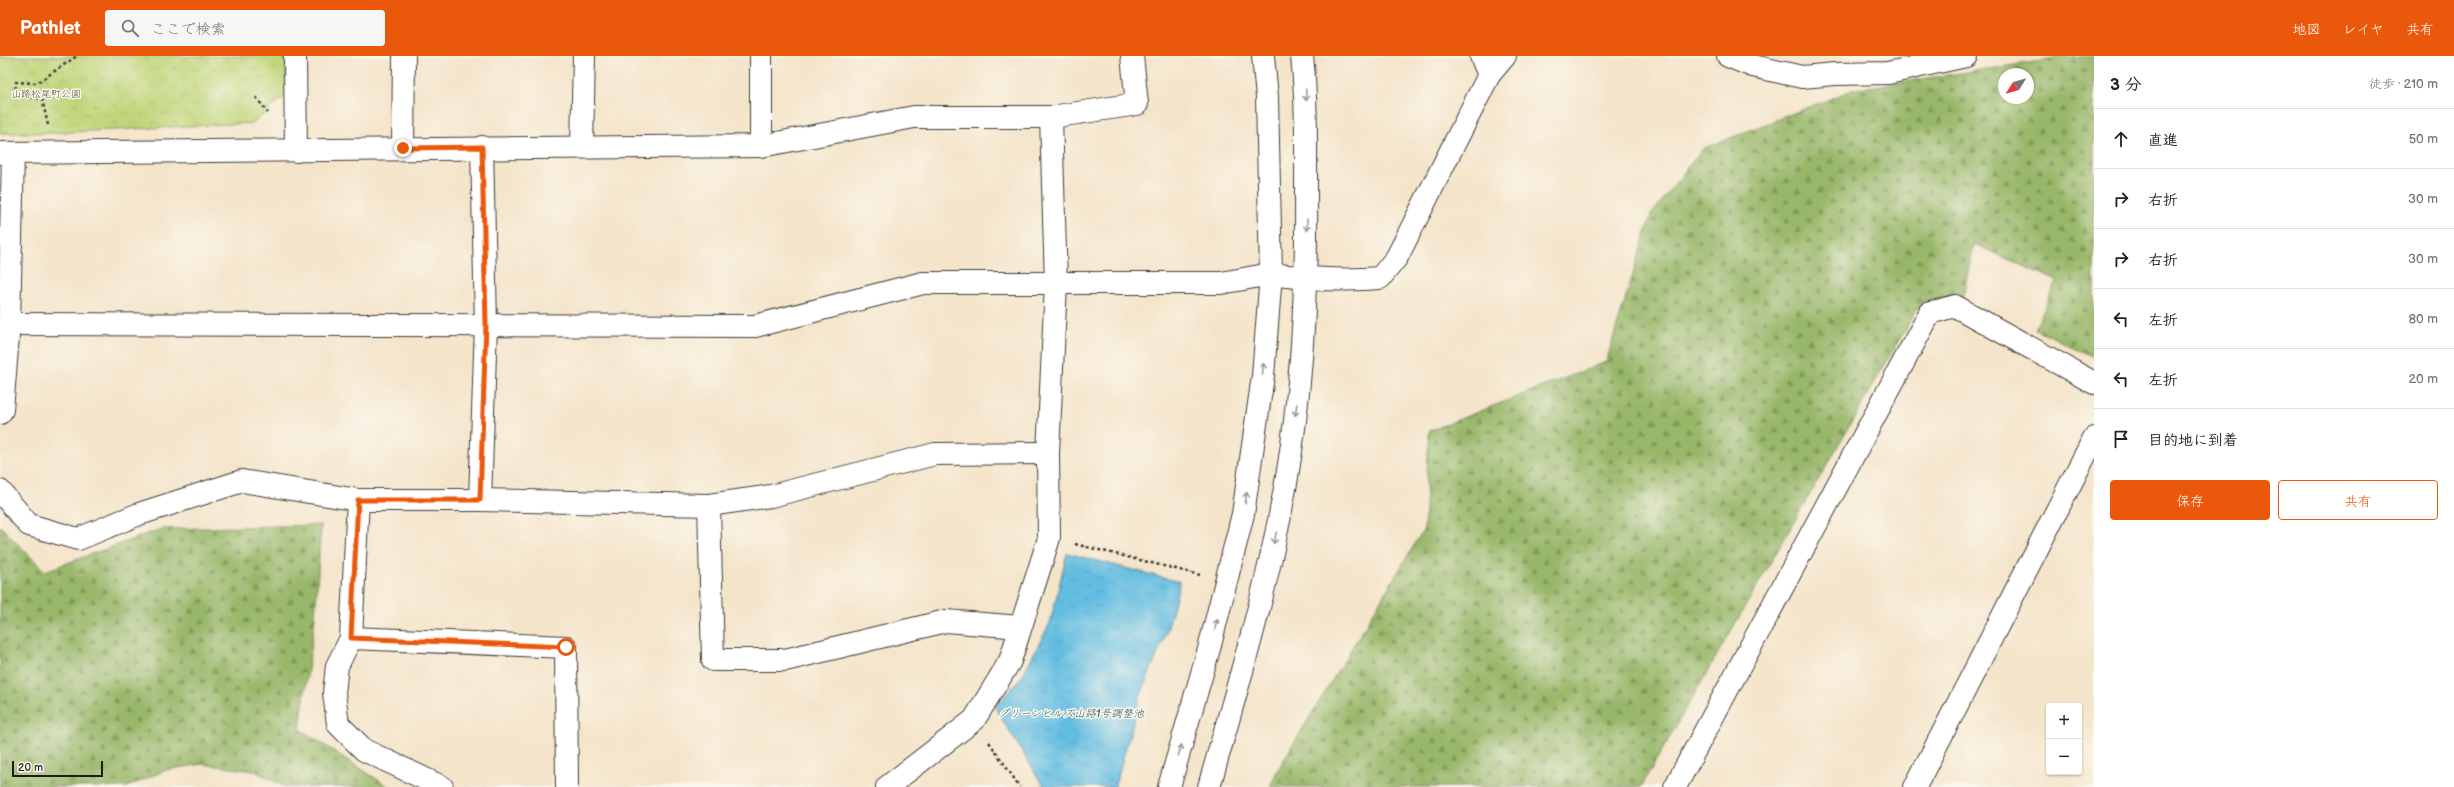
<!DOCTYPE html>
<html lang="ja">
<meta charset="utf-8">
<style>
body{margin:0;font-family:"Balsamiq Sans","Klee One",sans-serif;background:#f6f6f6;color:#222}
.controls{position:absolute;right:12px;bottom:12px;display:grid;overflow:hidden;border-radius:4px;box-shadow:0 1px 3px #0004}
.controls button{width:36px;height:36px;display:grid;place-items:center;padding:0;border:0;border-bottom:1px solid #e0e0e0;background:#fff;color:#222;font:20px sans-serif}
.compass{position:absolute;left:1998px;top:12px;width:36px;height:36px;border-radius:50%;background:#fff;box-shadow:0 1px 3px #0004;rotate:233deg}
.scale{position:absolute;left:12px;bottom:10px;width:91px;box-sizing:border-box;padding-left:4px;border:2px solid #1c1c1c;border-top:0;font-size:11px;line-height:14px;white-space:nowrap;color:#1c1c1c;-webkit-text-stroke:3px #fbf7ec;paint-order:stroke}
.stop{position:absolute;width:12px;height:12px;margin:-9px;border:3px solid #ea580c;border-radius:50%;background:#fff}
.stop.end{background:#ea580c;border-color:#fff;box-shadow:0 1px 4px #0008}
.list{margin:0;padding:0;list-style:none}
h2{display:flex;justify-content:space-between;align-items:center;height:52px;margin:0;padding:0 16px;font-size:17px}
h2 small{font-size:13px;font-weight:400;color:#767676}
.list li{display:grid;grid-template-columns:26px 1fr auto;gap:12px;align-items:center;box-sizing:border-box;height:60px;padding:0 16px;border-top:1px solid #e0e0e0}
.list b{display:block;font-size:15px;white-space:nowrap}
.list em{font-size:13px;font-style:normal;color:#767676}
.actions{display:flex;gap:8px;padding:12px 16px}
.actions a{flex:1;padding:9px 0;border:1px solid #ea580c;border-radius:4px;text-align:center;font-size:14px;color:#ea580c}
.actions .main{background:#ea580c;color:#fff}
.icon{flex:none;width:22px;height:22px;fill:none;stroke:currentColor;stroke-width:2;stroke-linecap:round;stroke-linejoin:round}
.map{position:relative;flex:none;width:2094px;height:731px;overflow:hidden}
header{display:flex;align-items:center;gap:24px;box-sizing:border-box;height:56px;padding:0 20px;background:#ea580c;color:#fff}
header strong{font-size:19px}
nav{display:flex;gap:22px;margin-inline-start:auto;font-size:14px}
.search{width:280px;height:36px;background:#f6f6f6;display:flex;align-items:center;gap:10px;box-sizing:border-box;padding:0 14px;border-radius:4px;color:#767676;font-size:15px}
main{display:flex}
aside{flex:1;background:#fff}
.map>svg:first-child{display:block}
</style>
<header>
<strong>Pathlet</strong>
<div class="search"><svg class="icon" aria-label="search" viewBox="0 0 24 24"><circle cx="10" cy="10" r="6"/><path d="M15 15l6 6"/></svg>ここで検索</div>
<nav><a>地図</a><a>レイヤ</a><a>共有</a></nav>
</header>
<main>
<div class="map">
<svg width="2094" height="731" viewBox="0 0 2094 731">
<defs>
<pattern id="forest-firs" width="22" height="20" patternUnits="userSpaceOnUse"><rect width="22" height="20" fill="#98b769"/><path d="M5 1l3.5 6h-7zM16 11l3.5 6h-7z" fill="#7b9456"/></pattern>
<pattern id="park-crowns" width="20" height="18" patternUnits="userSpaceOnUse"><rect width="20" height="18" fill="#c0d679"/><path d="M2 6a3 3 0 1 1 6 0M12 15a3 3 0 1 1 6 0" fill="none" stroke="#a4b768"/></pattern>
<pattern id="water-ripples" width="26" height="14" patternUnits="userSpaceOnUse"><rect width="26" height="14" fill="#64bde1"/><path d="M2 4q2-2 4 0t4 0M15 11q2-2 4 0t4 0" fill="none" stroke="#56a2c0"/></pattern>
</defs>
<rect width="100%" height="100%" fill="#fbf7ec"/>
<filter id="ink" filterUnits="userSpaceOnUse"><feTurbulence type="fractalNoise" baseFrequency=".025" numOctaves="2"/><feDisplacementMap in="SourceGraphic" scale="8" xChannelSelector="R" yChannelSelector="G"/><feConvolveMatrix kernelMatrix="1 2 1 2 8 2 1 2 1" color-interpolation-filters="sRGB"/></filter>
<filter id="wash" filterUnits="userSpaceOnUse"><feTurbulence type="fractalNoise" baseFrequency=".012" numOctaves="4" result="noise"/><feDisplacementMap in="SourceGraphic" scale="16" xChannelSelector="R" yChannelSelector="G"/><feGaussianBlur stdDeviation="0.9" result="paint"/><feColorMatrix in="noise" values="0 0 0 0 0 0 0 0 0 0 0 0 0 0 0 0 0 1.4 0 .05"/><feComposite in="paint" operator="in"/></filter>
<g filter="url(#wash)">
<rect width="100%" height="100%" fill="#f4e4c9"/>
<g fill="url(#forest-firs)" stroke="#5a6a42" fill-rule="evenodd">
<path d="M2074 0 2094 1V301L2035 273 2057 225 1974 188 1962 245 1917 253 1641 731H1270L1277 715 1424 473 1429 375 1606 306 1651 159 1702 93 1855 33ZM2004 18H2028V42H2004Z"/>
<polygon points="321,469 315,561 300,673 389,731 286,731 255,715 202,708 166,714 127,731 0,731 0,470 45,515 161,473"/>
</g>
<polygon fill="url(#park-crowns)" stroke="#6e794a" points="0,0 286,0 286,39 253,67 50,77 0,77"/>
<polygon fill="url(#water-ripples)" stroke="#406c7e" points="1067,497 1180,526 1167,575 1141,638 1115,731 1044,731 995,652 1022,620 1050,567"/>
</g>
<g filter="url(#ink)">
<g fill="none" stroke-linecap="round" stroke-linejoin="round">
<defs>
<g id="minor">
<polyline points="295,0 296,95"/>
<polyline points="761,0 761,90"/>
<polyline points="1481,0 1489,19"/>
<polyline points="1835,18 1888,17 1966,0"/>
<polyline points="582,91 584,0"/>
<polyline points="403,92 404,0"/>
<polyline points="0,97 761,90 914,61 1051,61 1137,48 1132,0"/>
<polyline points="9,268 755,270 923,227 1221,227 1271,218"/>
<polyline points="0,357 2,354 9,268 13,97"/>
<polyline points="0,435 29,469 78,483 139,458 242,425 358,444 480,444 709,449 771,440 935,398 1048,397"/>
<polyline points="358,444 351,582 337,610 334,637 338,668 364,694 442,731"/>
<polyline points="480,444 486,268 482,91"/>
<polyline points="709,449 713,604 785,604 946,565 1020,571"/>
<polyline points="351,582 566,591 567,731"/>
<polyline points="887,731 974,664 1010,605 1049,482 1048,397 1056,228 1051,61"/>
<polyline points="1675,731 1930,257 1955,250 2094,327"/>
<polyline points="1915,731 2094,382"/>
</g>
<g id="tertiary">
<polyline points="1728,0 1753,10 1802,21 1835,18"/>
<path d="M1271 218C1307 223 1343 225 1380 222L1397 201 1489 19 1505 0"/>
<polyline points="1169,731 1209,593 1243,458 1263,320 1271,218 1267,41 1263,0"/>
<path d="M1209 731C1234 643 1261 554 1279 464 1301 358 1307 249 1306 141 1306 94 1307 47 1302 0"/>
</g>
</defs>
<use href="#minor" stroke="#3c3a36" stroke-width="24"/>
<use href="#tertiary" stroke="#3c3a36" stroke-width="24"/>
<g stroke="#3c3a36" stroke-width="2.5" stroke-dasharray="3 3" stroke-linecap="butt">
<polyline points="256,41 268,57"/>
<polyline points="48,69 42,43 15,39 16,26 37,27 77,0"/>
<polyline points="1075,488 1200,519"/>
<polyline points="989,686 1020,731"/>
</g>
<use href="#minor" stroke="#fff" stroke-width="22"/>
<use href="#tertiary" stroke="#fff" stroke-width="22"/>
</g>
<defs><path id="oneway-shaft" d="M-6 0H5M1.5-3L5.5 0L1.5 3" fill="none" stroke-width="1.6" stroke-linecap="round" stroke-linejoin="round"/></defs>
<g stroke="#999">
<use href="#oneway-shaft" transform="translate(1306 39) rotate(87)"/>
<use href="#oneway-shaft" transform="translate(1307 169) rotate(90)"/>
<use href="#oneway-shaft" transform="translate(1263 313) rotate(-85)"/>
<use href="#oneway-shaft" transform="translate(1296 354) rotate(98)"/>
<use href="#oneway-shaft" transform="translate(1246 442) rotate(-82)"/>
<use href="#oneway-shaft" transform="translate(1275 482) rotate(104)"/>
<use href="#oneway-shaft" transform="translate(1216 569) rotate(-76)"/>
<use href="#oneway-shaft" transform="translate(1180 694) rotate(-74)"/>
</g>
</g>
<g fill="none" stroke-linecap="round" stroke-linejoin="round" filter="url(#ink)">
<polyline stroke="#ea580c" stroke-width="5" points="403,92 482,91 486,268 480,444 358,444 351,582 566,591"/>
</g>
<g text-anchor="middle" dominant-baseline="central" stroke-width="3" stroke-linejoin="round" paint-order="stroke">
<g font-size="10" fill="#4d5438" stroke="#fbf7ec">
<text x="46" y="38">山路松尾町公園</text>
</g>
<g font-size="11" font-style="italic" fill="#395c6b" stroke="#fbf7ec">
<text x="1071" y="657">グリーンヒルズ山路1号調整池</text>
</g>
</g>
</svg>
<div class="controls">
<button>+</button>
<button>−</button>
</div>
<svg class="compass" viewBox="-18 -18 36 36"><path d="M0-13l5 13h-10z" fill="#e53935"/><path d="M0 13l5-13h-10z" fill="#767676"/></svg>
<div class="scale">20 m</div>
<div class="stop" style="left:566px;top:591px"></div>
<div class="stop end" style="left:403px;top:92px"></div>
</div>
<aside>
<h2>3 分<small>徒歩 · 210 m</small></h2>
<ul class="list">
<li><svg class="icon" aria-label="ahead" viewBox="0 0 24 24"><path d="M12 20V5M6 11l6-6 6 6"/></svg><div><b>直進</b></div><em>50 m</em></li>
<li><svg class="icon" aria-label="right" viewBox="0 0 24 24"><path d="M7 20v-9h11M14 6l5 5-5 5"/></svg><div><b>右折</b></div><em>30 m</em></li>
<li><svg class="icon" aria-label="right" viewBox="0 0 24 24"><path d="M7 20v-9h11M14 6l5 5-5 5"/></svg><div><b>右折</b></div><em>30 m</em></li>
<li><svg class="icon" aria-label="left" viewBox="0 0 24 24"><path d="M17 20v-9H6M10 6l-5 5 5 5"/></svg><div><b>左折</b></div><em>80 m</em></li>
<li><svg class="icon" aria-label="left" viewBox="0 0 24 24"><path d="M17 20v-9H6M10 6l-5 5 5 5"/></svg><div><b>左折</b></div><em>20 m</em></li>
<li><svg class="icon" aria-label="arrive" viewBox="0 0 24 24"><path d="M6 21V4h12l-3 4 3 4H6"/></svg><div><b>目的地に到着</b></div></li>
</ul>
<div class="actions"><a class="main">保存</a><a>共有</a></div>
</aside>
</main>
